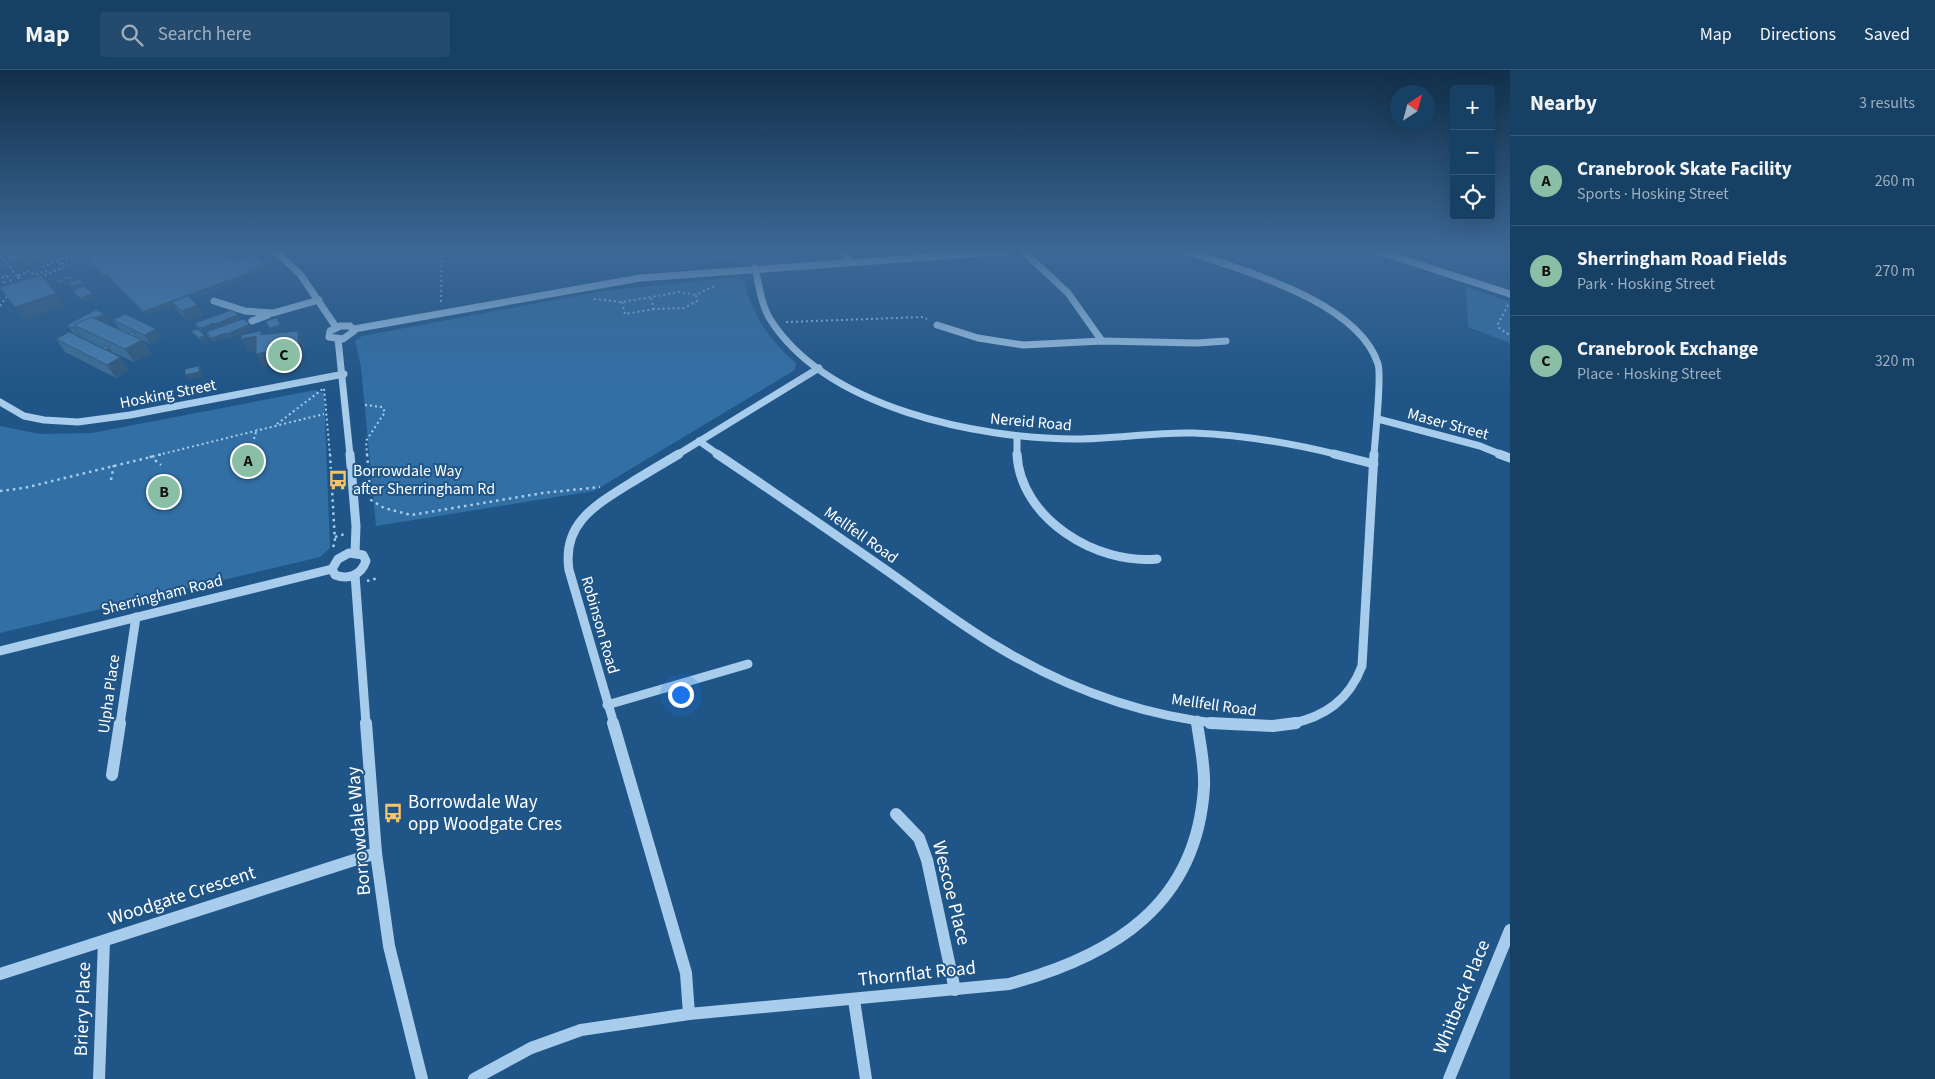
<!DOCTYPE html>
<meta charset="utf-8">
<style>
body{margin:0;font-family:"Source Sans 3",sans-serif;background:#244b6e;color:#f1f3f6}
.controls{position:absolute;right:15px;top:15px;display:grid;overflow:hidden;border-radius:5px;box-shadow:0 5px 20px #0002}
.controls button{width:45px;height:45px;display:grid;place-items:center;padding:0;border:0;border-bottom:1px solid #365979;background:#174065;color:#f1f3f6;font:25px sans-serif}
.compass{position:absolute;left:1390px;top:15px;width:45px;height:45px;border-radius:50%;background:#174065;box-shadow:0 5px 20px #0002;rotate:36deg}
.you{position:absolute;left:680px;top:624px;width:18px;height:18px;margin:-12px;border:4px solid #fff;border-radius:50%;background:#1a73e8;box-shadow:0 0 0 8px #1a73e833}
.badge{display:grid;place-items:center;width:32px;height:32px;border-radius:50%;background:#8abfa5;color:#111;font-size:16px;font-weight:700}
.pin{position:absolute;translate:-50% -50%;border:2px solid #fff;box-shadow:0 1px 5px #0006}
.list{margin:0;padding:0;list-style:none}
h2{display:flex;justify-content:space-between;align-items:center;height:65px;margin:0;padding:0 20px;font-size:21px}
h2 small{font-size:16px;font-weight:400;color:#9eafbf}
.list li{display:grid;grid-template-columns:32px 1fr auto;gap:15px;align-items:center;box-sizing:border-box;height:90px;padding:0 20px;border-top:1px solid #365979}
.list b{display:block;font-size:19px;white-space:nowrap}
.list p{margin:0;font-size:16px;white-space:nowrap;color:#9eafbf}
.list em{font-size:16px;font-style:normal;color:#9eafbf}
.icon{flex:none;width:28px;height:28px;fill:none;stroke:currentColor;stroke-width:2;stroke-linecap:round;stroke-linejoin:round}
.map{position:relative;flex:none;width:1510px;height:1009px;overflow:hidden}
header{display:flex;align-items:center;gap:30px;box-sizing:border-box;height:70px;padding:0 25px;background:#174065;border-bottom:1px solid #365979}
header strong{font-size:24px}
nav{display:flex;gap:28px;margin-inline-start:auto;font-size:18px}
.search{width:350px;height:45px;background:#244b6e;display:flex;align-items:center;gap:12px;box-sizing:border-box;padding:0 18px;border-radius:5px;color:#9eafbf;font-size:19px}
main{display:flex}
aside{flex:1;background:#174065}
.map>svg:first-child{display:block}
</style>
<header>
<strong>Map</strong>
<div class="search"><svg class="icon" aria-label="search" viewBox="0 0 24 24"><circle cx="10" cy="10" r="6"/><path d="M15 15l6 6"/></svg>Search here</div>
<nav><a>Map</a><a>Directions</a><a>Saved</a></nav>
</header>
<main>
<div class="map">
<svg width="1510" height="1009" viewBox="0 0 1510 1009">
<rect width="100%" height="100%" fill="#1f5587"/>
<g fill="#326fa5">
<polygon points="712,181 736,181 738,191 714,192"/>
<path d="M737 207 744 210C752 246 769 269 796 293L795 300 594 421 376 456 361 297 355 271 362 266 602 221Z"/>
<polygon points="1466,217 1510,232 1510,273 1468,257"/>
<polygon points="315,320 324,323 330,478 320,487 0,563 0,356 39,364 92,363"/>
</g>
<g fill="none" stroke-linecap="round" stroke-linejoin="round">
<g stroke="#a8cceb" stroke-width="2" stroke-dasharray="2 3" stroke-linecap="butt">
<polyline points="724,181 726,191"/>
<polyline points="0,185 17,206"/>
<polyline points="62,194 84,181"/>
<polyline points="40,207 64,197 59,192"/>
<polyline points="23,212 17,206 30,201 34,205 46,201 43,197 67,186 63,181"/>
<polyline points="6,218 3,207 7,206 15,215"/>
<polyline points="651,228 654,239 684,238 697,231 696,225 716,215"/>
<polyline points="594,229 622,232 680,222 696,225"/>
<polyline points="441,232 442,181"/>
<polyline points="622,232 625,244 654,239"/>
<polyline points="1508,235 1498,254 1499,258 1510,265"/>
<polyline points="0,236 8,225"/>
<polyline points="786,252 923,247 927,249"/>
<polyline points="365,335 382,337 385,342 366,371 367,385"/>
<polyline points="277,354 324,318 330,385"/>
<polyline points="254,369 257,359"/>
<polyline points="158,385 324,344"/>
</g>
<g stroke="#a8cceb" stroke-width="2.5" stroke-dasharray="2.5 4" stroke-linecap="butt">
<polyline points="330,384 335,472 333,477"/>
<polyline points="367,384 371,430 384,438 411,445 543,423 600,417"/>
<polyline points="150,386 161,395"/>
<polyline points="111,410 114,395"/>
<polyline points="0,421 24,418 163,384"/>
<polyline points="335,467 345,464"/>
<polyline points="367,511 378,508"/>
</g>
<g stroke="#a8cceb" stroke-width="7">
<polyline points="275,181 300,204 336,257"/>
<polyline points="844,181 849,192"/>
<polyline points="1023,181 1068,223 1102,271"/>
<path d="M1187 181C1243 201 1358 231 1378 294 1382 306 1375 368 1374 385"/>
<polyline points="1377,181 1510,224"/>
<path d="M755 198C759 215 761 234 770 249 826 338 978 369 1076 369 1115 369 1154 362 1193 363 1242 365 1291 373 1339 385"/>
<polyline points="214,231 245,241 273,243 319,230"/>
<polyline points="252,251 268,245"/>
<polyline points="937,255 978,268 1023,275 1102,271 1197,273 1226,271"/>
<polygon points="340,256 350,256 354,261 343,269 329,267 330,261"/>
<polyline points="354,259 640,208 1011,181"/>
<polyline points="338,269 350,385"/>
<polyline points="0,332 24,346 44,350 78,352 130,345 344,304"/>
<polyline points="1378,349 1480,376 1502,385"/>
<polyline points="699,371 719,385"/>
<polyline points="677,385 819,298"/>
<polyline points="1017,385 1017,366"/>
</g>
<g stroke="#a8cceb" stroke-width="9">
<polyline points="350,384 356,456 355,483"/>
<path d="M717 384C774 422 830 461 886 500 923 526 959 554 998 577 1066 618 1143 646 1222 654"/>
<path d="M1017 384C1020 449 1097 495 1157 489"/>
<polyline points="1334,384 1374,394"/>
<polyline points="1499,384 1510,388"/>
<path d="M349 483 363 485 366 491C361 505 349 510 335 505L332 499 338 489Z"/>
<polyline points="355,505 366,654"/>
<polyline points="0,581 332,499"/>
<polyline points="607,635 748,594"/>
<polyline points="1197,650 1198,654"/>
<polyline points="120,654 136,547"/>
<path d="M614 654 569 500C562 454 594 436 629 414 645 404 662 394 679 384"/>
<path d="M1290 654C1325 647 1349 630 1362 596L1374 384"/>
</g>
<g stroke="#a8cceb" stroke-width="12">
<polyline points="366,653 376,783 389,876 422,1009"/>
<polyline points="613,653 686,903 689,944"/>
<polyline points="1210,653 1273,656 1296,653"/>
<polyline points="112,705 120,653"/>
<polyline points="896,744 919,768 927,790 955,920"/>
<polyline points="0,904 376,783"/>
<polyline points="854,930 866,1009"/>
<polyline points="99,1009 104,871"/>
<path d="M474 1009 531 978 581 960 689 944 1009 914C1113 886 1197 835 1204 717 1205 696 1200 674 1197 653"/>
<polyline points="1449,1009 1510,860"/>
</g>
</g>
<g fill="#3d6d97">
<polygon points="1,181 45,181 48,185 40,188 43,193 18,201"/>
<polygon points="75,181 234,191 267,196 268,200 191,229 202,244 187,250 177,240 174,235 146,246 110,208 106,209 85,187 81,189"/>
<polygon points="772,181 824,181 772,184"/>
<polygon points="240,249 227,255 252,259 229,268 227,267 215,272 208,267 206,262 217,258 216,257 204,262 197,257 195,253"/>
<polygon points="113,250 162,267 150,274 138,268 142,270 151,283 134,292 112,282 110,283 129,300 116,308 65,282 56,269 102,278 103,278 83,268 82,267 81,267 73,263 67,255 110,253 107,254 130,264 119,259"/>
<polygon points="191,261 207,270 202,272 194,265"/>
</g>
<g fill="#32597b">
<polygon points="28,181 34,181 43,193 18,201 12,193"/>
<polygon points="45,181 48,185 40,188 37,184"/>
<polygon points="83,183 85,187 81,189 79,185"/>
<polygon points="267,196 268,200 175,235 172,232 174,235 146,246 144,241"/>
<polygon points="107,204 110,208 106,209 103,205"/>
<polygon points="73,208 76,212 68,215 66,210"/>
<polygon points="65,211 68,215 61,217 58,213"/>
<polygon points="82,213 85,217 75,221 72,216"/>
<polygon points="56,223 65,236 24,250 15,237"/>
<polygon points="92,224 94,228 82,232 80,228"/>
<polygon points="197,235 202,244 187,250 182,241"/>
<polygon points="104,244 110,253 90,263 78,257"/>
<polygon points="238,245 240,249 218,259 215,254"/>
<polygon points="277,248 282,259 271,262 269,258"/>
<polygon points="214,253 216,257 204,262 201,258"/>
<polygon points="250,254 252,259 229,268 227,264"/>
<polygon points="75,258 76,258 82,267 81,267"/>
<polygon points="156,259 162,267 150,274 144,265"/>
<polygon points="298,261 304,274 304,289 297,290 297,294 277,298 275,295 263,297 256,284 291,277"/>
<polygon points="225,263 227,267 215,272 212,268"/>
<polygon points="205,265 207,270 202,272 199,268"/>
<polygon points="256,266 263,279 248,282 241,269"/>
<polygon points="142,270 151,283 134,292 125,279"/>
<polygon points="109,278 112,282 102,287 99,283"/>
<polygon points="120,287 129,300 116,308 107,295"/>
<polygon points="199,296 202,300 202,307 188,310 185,305"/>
</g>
<g fill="#477fb0" stroke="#32597b">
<polygon points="1,181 28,181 33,186 12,193"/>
<polygon points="34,181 45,181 37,184"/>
<polygon points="75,181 221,181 234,191 253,185 267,196 144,241 107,204 103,205 83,183 79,185"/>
<polygon points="35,182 41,189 36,190 30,183"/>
<polygon points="41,205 56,223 15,237 0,218"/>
<polygon points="71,206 73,208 66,210 64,208"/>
<polygon points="62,208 65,211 58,213 56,211"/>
<polygon points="79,209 82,213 72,216 69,213"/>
<polygon points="85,216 92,224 80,228 73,221"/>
<polygon points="188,226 197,235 182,241 172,232"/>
<polygon points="96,240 104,244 95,248 91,247 74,255 76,258 75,258 67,255"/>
<polygon points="232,240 238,245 215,254 214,253 201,258 195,253"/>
<polygon points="125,244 156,259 144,265 113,250"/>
<polygon points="91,247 142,270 125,279 74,255"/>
<polygon points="277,248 280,255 269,258 266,251"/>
<polygon points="243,249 250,254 227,264 225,263 212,268 206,262"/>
<polygon points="197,259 205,265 199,268 191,261"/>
<polygon points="261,261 261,265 298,261 298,276 291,277 291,281 270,285 270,281 256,284 256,266 241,269 241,265"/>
<polygon points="69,262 120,287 107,295 56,269"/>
<polygon points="133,262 136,264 132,266 129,264"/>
<polygon points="106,276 109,278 105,280 102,278"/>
<polygon points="199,296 199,302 185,305 185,299"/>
</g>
<linearGradient id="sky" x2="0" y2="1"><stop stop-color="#112f4a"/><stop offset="0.56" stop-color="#3c6896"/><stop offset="1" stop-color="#3c6896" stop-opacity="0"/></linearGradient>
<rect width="1510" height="322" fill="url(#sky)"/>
<defs>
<symbol id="bus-bare" viewBox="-9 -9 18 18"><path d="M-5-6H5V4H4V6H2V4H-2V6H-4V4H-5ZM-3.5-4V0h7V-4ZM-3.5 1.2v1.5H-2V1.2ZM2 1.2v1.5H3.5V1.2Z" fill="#f9c368" stroke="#1f5587" stroke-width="2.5" paint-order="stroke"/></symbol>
</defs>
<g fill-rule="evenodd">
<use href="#bus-bare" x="324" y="396" width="28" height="28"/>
<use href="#bus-bare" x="379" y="729" width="28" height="28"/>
</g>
<g text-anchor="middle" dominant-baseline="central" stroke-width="4" stroke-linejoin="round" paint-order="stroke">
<g font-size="16" fill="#fff" stroke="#1f5587">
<text transform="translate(168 324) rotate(-11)">Hosking Street</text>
<text transform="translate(1031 352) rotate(5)">Nereid Road</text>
<text transform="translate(1448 354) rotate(15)">Maser Street</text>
<text transform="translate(861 465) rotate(35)">Mellfell Road</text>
<text transform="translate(162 525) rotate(-14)">Sherringham Road</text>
<text transform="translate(600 555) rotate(74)">Robinson Road</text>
<text transform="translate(109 624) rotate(-82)">Ulpha Place</text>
<text transform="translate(1214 635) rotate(8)">Mellfell Road</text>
</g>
<g font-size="16" fill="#fff" stroke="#1f5587" text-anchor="start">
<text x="353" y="401">Borrowdale Way<tspan x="353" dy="18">after Sherringham Rd</tspan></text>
</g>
<g font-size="19" fill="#fff" stroke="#1f5587" text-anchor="start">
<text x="408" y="732">Borrowdale Way<tspan x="408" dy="22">opp Woodgate Cres</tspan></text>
</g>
<g font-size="19" fill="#fff" stroke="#1f5587">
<text transform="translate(359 761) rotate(-95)">Borrowdale Way</text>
<text transform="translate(951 823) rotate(76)">Wescoe Place</text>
<text transform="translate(182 826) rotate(-18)">Woodgate Crescent</text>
<text transform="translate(917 904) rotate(-6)">Thornflat Road</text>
<text transform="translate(1462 927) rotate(-68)">Whitbeck Place</text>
<text transform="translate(83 939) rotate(-88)">Briery Place</text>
</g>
</g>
</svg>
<div class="controls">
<button>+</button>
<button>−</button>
<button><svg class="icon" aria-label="locate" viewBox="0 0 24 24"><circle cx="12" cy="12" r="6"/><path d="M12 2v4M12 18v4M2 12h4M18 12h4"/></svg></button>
</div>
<svg class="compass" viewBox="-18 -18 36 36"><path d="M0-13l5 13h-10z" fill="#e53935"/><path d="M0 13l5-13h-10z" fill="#9eafbf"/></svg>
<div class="you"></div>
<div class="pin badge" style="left:248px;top:391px">A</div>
<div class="pin badge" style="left:164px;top:422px">B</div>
<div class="pin badge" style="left:284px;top:285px">C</div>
</div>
<aside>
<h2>Nearby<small>3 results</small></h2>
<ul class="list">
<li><span class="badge">A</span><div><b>Cranebrook Skate Facility</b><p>Sports · Hosking Street</p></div><em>260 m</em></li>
<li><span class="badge">B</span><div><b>Sherringham Road Fields</b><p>Park · Hosking Street</p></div><em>270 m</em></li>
<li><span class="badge">C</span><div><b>Cranebrook Exchange</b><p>Place · Hosking Street</p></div><em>320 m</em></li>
</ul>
</aside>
</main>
